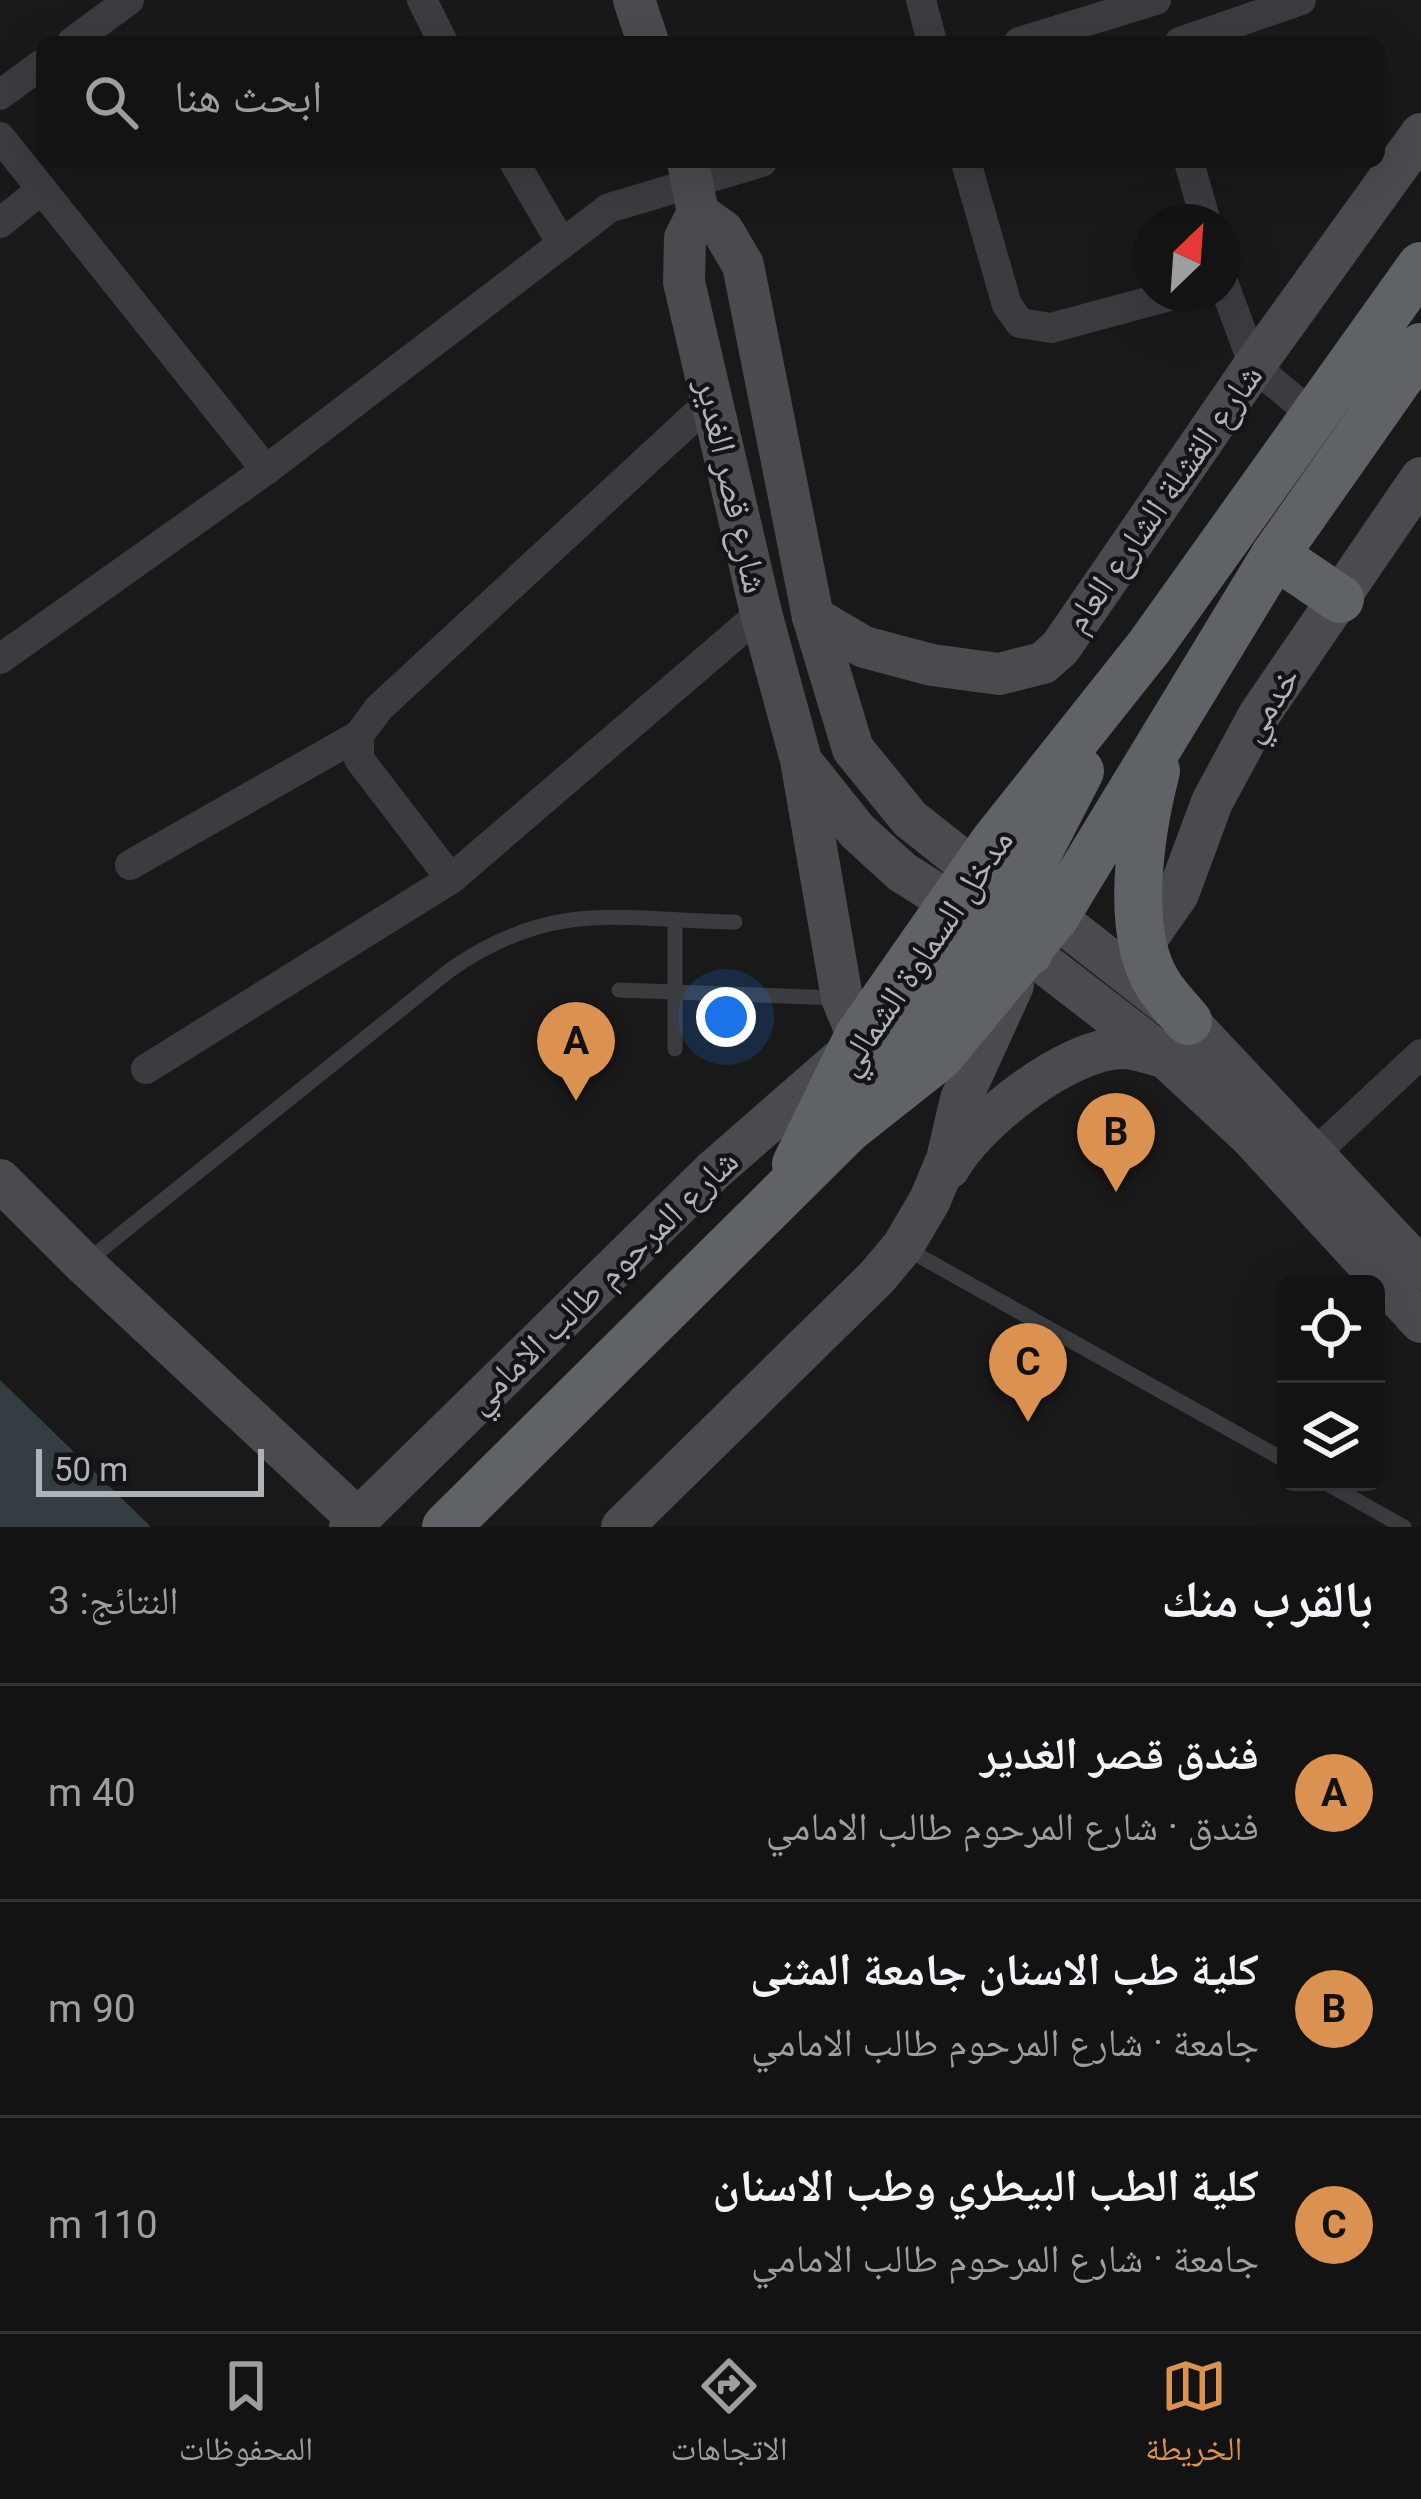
<!DOCTYPE html>
<html lang="ar">
<meta charset="utf-8">
<style>
body{margin:0;font-family:Roboto,"Noto Naskh Arabic",sans-serif;background:#1c1c1d;color:#f1f3f6;direction:rtl}
.controls{position:absolute;right:36px;bottom:36px;display:grid;overflow:hidden;border-radius:18px;box-shadow:0 12px 48px #0002}
.controls button{width:108px;height:108px;display:grid;place-items:center;padding:0;border:0;border-bottom:3px solid #323234;background:#131314;color:#f1f3f6;font:60px sans-serif}
.compass{position:absolute;left:1133px;top:204px;width:108px;height:108px;border-radius:50%;background:#131314;box-shadow:0 12px 48px #0002;rotate:25deg}
.scale{position:absolute;left:36px;bottom:30px;width:228px;box-sizing:border-box;padding-left:12px;border:6px solid #adb3b8;border-top:0;font-size:33px;line-height:42px;white-space:nowrap;color:#adb3b8;-webkit-text-stroke:9px #141416;paint-order:stroke}
.you{position:absolute;left:726px;top:1017px;width:42px;height:42px;margin:-30px;border:9px solid #fff;border-radius:50%;background:#1a73e8;box-shadow:0 0 0 18px #1a73e833}
.badge{display:grid;place-items:center;width:78px;height:78px;border-radius:50%;background:#db9250;color:#111;font-size:39px;font-weight:700}
.pin{position:absolute;translate:-50% -99px;filter:drop-shadow(0 3px 6px #0008)}
.pin::after{content:'';position:absolute;top:63px;width:42px;height:36px;background:inherit;clip-path:polygon(0 0,100% 0,50% 100%)}
.list{margin:0;padding:0;list-style:none}
h2{display:flex;justify-content:space-between;align-items:center;height:156px;margin:0;padding:0 48px;font-size:51px}
h2 small{font-size:39px;font-weight:400;color:#9d9ea0}
.list li{display:grid;grid-template-columns:78px 1fr auto;gap:36px;align-items:center;box-sizing:border-box;height:216px;padding:0 48px;border-top:3px solid #323234}
.list b{display:block;font-size:45px;white-space:nowrap}
.list p{margin:0;font-size:39px;white-space:nowrap;color:#9d9ea0}
.list em{font-size:39px;font-style:normal;color:#9d9ea0}
.icon{flex:none;width:66px;height:66px;fill:none;stroke:currentColor;stroke-width:2;stroke-linecap:round;stroke-linejoin:round}
.map{position:relative;flex:none;width:1421px;height:1527px;overflow:hidden;direction:ltr}
.search{position:absolute;background:#131314;box-shadow:0 12px 48px #0002;left:36px;right:36px;top:36px;height:132px;display:flex;align-items:center;gap:30px;box-sizing:border-box;padding:0 42px;border-radius:18px;color:#9d9ea0;font-size:45px}
.sheet{height:804px;background:#131314}
nav{display:flex;justify-content:space-around;align-items:center;box-sizing:border-box;height:168px;border-top:3px solid #323234;background:#131314;font-size:33px;color:#9d9ea0}
nav a{display:grid;justify-items:center;gap:6px}
nav .on{color:#db9250}
.map>svg:first-child{display:block}
</style>
<div class="map">
<svg width="1421" height="1527" viewBox="0 0 1421 1527">
<rect width="100%" height="100%" fill="#19191a"/>
<polygon fill="#343e42" points="0,1380 148,1524 150,1527 0,1527"/>
<g fill="none" stroke-linecap="round" stroke-linejoin="round">
<g stroke="#3a3c3f" stroke-width="15">
<polyline points="619,990 838,998"/>
<polyline points="675,1049 675,921"/>
<polyline points="905,1248 1286,1461"/>
<path d="M86 1262 450 970C554 898 618 920 735 922"/>
<polyline points="1324,1482 1404,1527"/>
</g>
<g stroke="#3a3c3f" stroke-width="30">
<polyline points="422,0 443,42"/>
<polyline points="921,0 932,42"/>
<polyline points="72,42 129,0"/>
<polyline points="1019,42 1156,0"/>
<polyline points="1180,42 1301,0"/>
<polyline points="0,95 42,64"/>
<polyline points="0,137 266,470"/>
<polyline points="514,162 562,244"/>
<polyline points="966,162 1007,305 1020,323 1051,328 1177,294"/>
<polyline points="1189,162 1206,222"/>
<polyline points="0,223 42,189"/>
<polyline points="1223,282 1254,366 1314,416"/>
<polyline points="0,659 266,470 609,208 762,162"/>
<polyline points="130,865 359,735"/>
<polyline points="451,879 359,759 359,735 379,708 712,400"/>
<polyline points="146,1069 451,879 761,613"/>
<polyline points="1314,1154 1421,1054"/>
</g>
<g stroke="#494b4f" stroke-width="42">
<polyline points="634,0 648,42"/>
<polyline points="688,162 698,213"/>
<polyline points="698,213 723,231 743,265 813,617 853,749 910,819 977,872 1055,917 1188,1021 1421,1269"/>
<polyline points="698,213 685,238 684,282 761,613 801,760 842,998 858,1037"/>
<polyline points="813,617 864,647 932,665 999,674 1043,663 1060,648 1254,366 1421,134"/>
<polyline points="805,766 857,831 902,872 1029,952 1165,1057 1250,1136 1421,1322"/>
<polyline points="1143,944 1178,894 1212,802 1259,715 1421,478"/>
<path d="M949 1168C975 1121 1068 1048 1123 1048 1135 1048 1149 1053 1160 1056"/>
<polyline points="0,1180 84,1264 358,1519"/>
<polyline points="350,1527 713,1171 847,1054"/>
<polyline points="622,1527 877,1277 903,1246 930,1200 947,1159 961,1099 1013,985"/>
</g>
<g stroke="#5f6266" stroke-width="48">
<polyline points="1275,555 1340,599"/>
<path d="M1156 771C1141 829 1124 930 1158 984 1166 997 1178 1009 1188 1021"/>
<polyline points="1029,952 1012,931 1009,909 1080,771"/>
<polyline points="874,1090 985,924 992,901 979,874"/>
<polyline points="796,1164 858,1037 994,842 1149,647 1421,266"/>
<polyline points="446,1527 848,1129 939,1057 1055,917 1275,555 1421,347"/>
</g>
</g>
<g text-anchor="middle" dominant-baseline="central" stroke-width="9" stroke-linejoin="round" paint-order="stroke">
<g font-size="36" fill="#adb3b8" stroke="#141416">
<text transform="translate(732 486) rotate(77)">شارع قصر الغدير</text>
<text transform="translate(1163 498) rotate(-55)">شارع القشلة الشارع العام</text>
<text transform="translate(1269 704) rotate(-57)">خدمي</text>
<text transform="translate(924 952) rotate(-56)">مدخل السماوة الشمالي</text>
<text transform="translate(602 1281) rotate(-44)">شارع المرحوم طالب الامامي</text>
</g>
</g>
</svg>
<div class="controls">
<button><svg class="icon" aria-label="locate" viewBox="0 0 24 24"><circle cx="12" cy="12" r="6"/><path d="M12 2v4M12 18v4M2 12h4M18 12h4"/></svg></button>
<button><svg class="icon" aria-label="layers" viewBox="0 0 24 24"><path d="M12 4l9 5-9 5-9-5zM3 14l9 5 9-5"/></svg></button>
</div>
<svg class="compass" viewBox="-18 -18 36 36"><path d="M0-13l5 13h-10z" fill="#e53935"/><path d="M0 13l5-13h-10z" fill="#9d9ea0"/></svg>
<div class="scale">50 m</div>
<div class="you"></div>
<div class="pin badge" style="left:576px;top:1101px">A</div>
<div class="pin badge" style="left:1116px;top:1192px">B</div>
<div class="pin badge" style="left:1028px;top:1422px">C</div>
<div class="search"><svg class="icon" aria-label="search" viewBox="0 0 24 24"><circle cx="10" cy="10" r="6"/><path d="M15 15l6 6"/></svg>ابحث هنا</div>
</div>
<section class="sheet">
<h2>بالقرب منك<small>النتائج: 3</small></h2>
<ul class="list">
<li><span class="badge">A</span><div><b>فندق قصر الغدير</b><p>فندق · شارع المرحوم طالب الامامي</p></div><em>40 m</em></li>
<li><span class="badge">B</span><div><b>كلية طب الاسنان جامعة المثنى</b><p>جامعة · شارع المرحوم طالب الامامي</p></div><em>90 m</em></li>
<li><span class="badge">C</span><div><b>كلية الطب البيطري وطب الاسنان</b><p>جامعة · شارع المرحوم طالب الامامي</p></div><em>110 m</em></li>
</ul>
</section>
<nav>
<a class="on"><svg class="icon" aria-label="map" viewBox="0 0 24 24"><path d="M3 6l6-2 6 2 6-2v14l-6 2-6-2-6 2zM9 4v14M15 6v14"/></svg>الخريطة</a>
<a><svg class="icon" aria-label="directions" viewBox="0 0 24 24"><path d="M12 3l9 9-9 9-9-9zM9 14v-3h6M13 9l2 2-2 2"/></svg>الاتجاهات</a>
<a><svg class="icon" aria-label="saved" viewBox="0 0 24 24"><path d="M7 4h10v16l-5-4-5 4z"/></svg>المحفوظات</a>
</nav>
